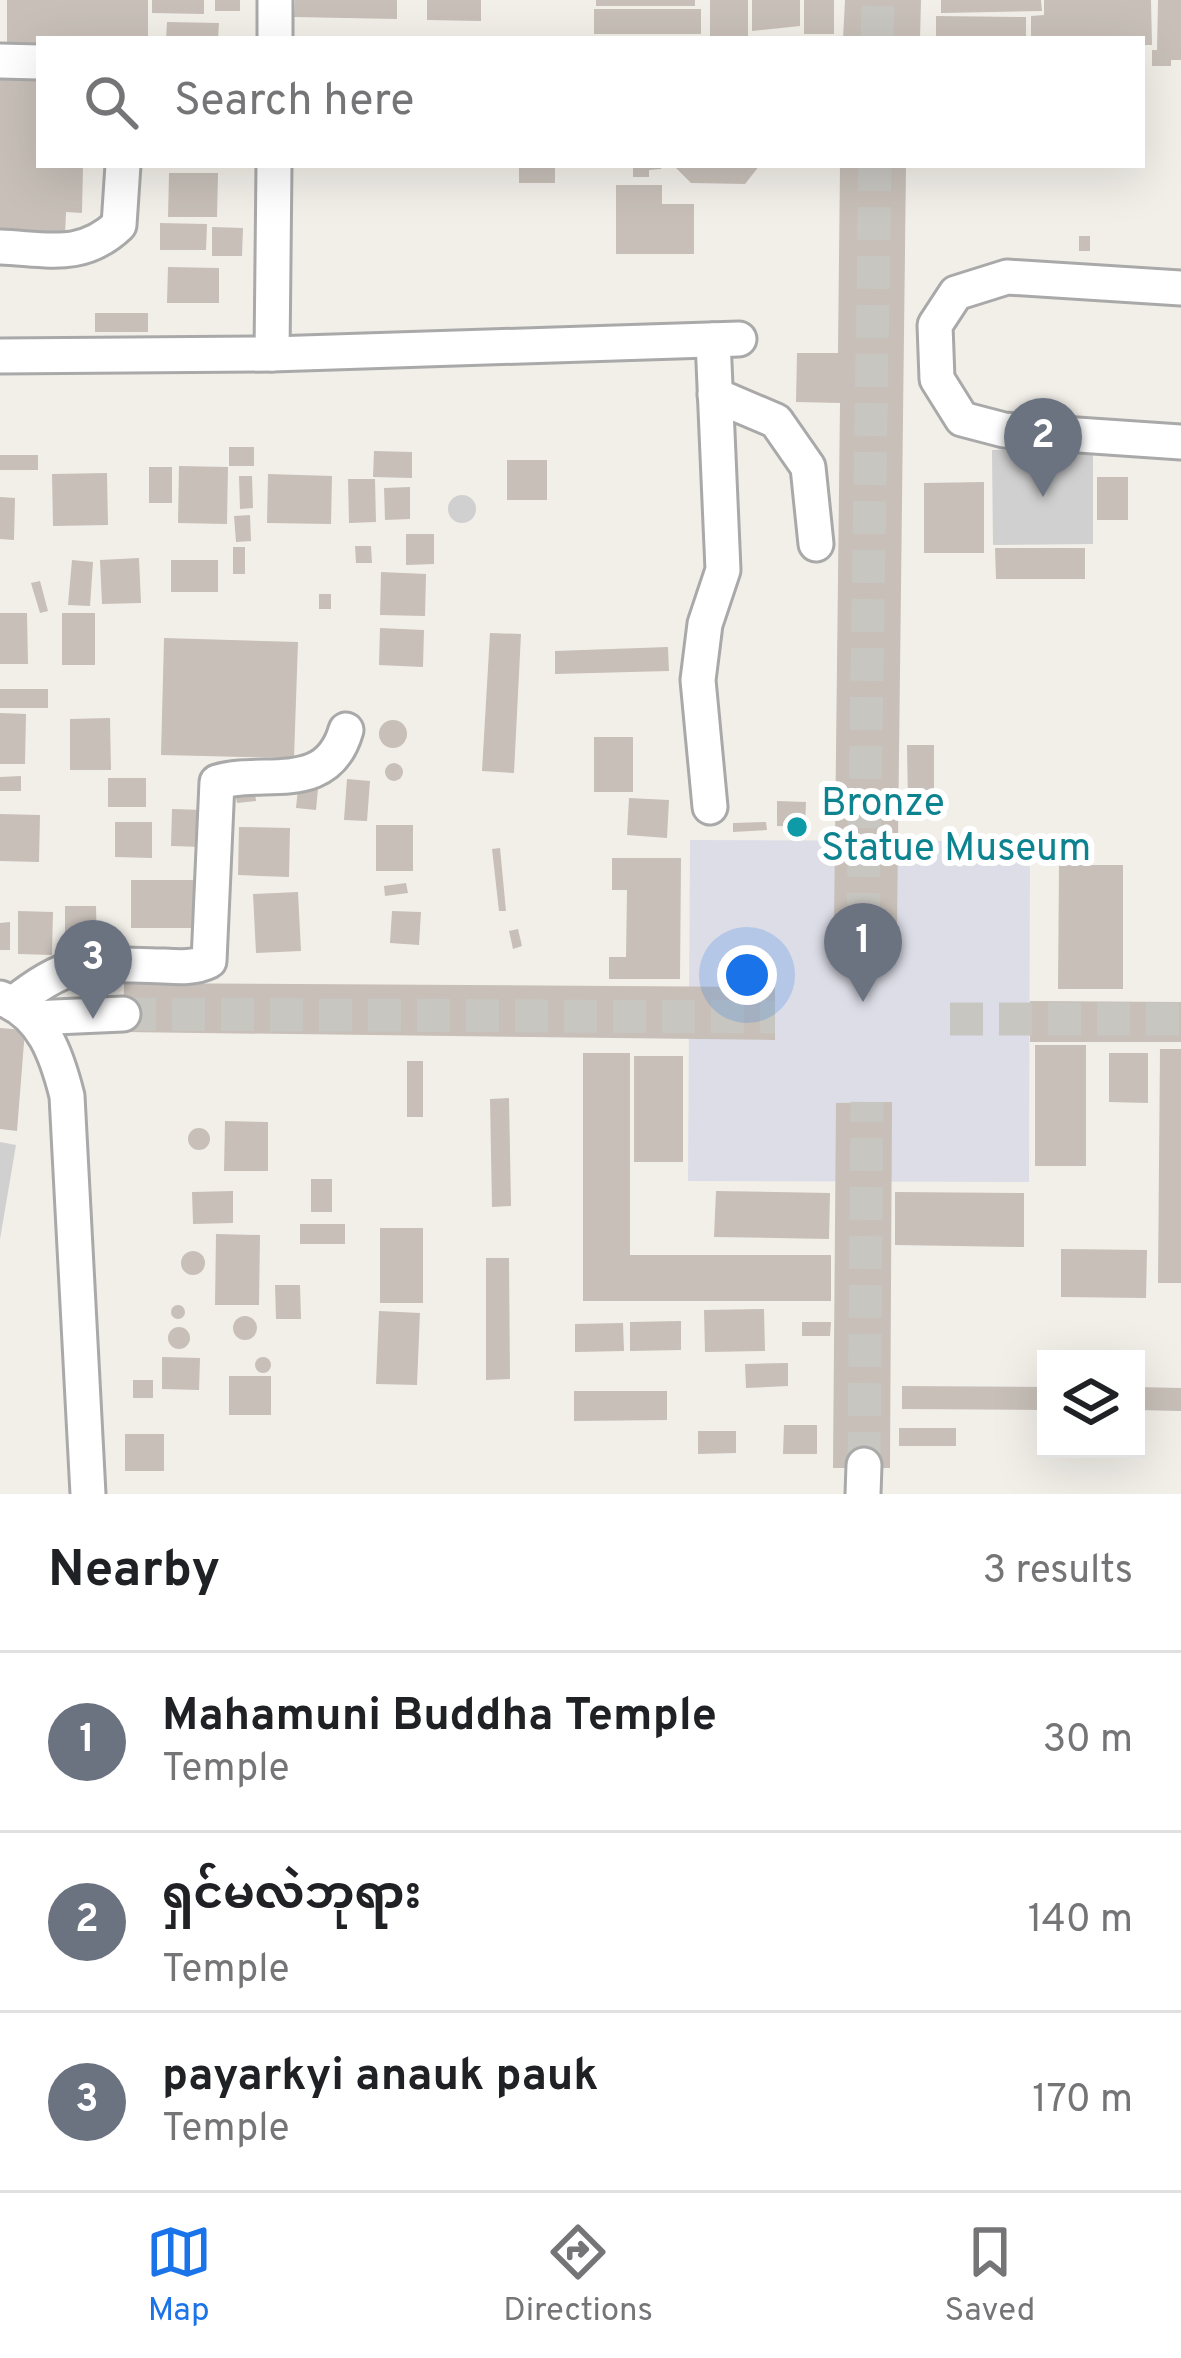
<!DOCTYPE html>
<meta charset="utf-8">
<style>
body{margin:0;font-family:Overpass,"Noto Sans Myanmar",sans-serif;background:#f6f6f6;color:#202124}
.controls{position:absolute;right:36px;bottom:36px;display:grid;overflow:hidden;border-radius:0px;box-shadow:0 12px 48px #0002}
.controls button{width:108px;height:108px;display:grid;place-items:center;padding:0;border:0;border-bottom:3px solid #e0e0e0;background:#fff;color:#202124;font:60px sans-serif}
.you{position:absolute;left:747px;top:975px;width:42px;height:42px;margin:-30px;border:9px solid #fff;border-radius:50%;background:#1a73e8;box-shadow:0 0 0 18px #1a73e833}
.badge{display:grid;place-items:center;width:78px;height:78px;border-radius:50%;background:#1a73e8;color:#fff;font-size:39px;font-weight:700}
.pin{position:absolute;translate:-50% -99px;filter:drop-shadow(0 3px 6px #0008)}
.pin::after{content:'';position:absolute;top:63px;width:42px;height:36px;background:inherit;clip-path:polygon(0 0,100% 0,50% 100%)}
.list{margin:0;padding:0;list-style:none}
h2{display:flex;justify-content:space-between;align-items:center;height:156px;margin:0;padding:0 48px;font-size:51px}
h2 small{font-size:39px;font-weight:400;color:#757577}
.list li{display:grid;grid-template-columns:78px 1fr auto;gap:36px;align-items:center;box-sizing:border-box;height:180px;padding:0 48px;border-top:3px solid #e0e0e0}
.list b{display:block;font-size:45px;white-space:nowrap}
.list p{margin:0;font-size:39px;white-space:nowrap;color:#757577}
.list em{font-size:39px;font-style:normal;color:#757577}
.icon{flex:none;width:66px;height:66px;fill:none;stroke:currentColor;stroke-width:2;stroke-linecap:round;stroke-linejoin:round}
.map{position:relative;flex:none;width:1181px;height:1494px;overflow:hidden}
.search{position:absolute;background:#fff;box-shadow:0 12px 48px #0002;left:36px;right:36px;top:36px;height:132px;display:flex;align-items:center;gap:30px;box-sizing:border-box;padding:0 42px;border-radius:0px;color:#757577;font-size:45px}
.sheet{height:696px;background:#fff}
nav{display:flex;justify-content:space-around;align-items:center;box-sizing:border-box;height:168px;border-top:3px solid #e0e0e0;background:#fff;font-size:33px;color:#757577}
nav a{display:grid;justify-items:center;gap:6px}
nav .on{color:#1a73e8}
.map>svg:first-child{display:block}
</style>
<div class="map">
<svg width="1181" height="1494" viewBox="0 0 1181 1494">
<rect width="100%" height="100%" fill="#f2efe9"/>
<g fill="#d0d0d0">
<polygon points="1093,449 1093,544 993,545 992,450"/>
<circle cx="462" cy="509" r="14"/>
<polygon points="0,1142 16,1145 0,1239"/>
</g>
<polygon fill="#dddde8" points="690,840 1030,841 1029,1182 688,1181"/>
<g fill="#c7bfb8">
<polygon points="7,0 148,0 148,39 39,39 39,55 7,55"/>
<polygon points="152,0 204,0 204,14 152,13"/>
<rect x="215" y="0" width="25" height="11"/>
<polygon points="295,0 397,0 397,19 294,17"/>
<polygon points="427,0 481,0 481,21 427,20"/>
<rect x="596" y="0" width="99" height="6"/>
<rect x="710" y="0" width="38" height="36"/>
<polygon points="752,0 800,0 800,26 752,31"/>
<rect x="804" y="0" width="30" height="34"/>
<polygon points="845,0 921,0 920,39 843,39"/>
<polygon points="941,0 1041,0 1042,11 941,13"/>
<polygon points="1044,0 1151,0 1152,45 1142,45 1142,39 1031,39 1031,16 1044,15"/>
<polygon points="1158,0 1181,0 1181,60 1171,60 1171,66 1152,66 1152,50 1157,50"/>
<rect x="594" y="9" width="107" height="25"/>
<polygon points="936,16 1026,17 1026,39 936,39"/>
<polygon points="167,22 219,23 218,39 166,39"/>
<polygon points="0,79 39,80 39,165 83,165 82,213 66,212 65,237 0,238"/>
<rect x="519" y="165" width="36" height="18"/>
<polygon points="633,165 662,165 661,169 649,170 649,177 633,177"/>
<polygon points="673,165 760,165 745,184 691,183"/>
<polygon points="840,165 906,165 897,925 834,926 840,403 796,402 797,353 838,353"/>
<polygon points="169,173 218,173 217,217 168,217"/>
<polygon points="616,185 662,185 662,204 694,204 694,254 616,254"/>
<polygon points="160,223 207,224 206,250 160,250"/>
<polygon points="212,227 243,228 242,256 212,256"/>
<rect x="1079" y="236" width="11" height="15"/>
<polygon points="168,267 219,268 219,303 167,303"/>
<rect x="95" y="313" width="53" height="19"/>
<rect x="229" y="447" width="25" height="19"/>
<polygon points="374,451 412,452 412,478 373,477"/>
<rect x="0" y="455" width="38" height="15"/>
<rect x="507" y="460" width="40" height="40"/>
<polygon points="179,466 228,467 227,524 178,523"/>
<rect x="149" y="467" width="23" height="36"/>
<polygon points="107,473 108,525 53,526 52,474"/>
<polygon points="268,474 332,476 331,524 267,523"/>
<polygon points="239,476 252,476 253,508 240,509"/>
<rect x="1097" y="477" width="31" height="43"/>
<polygon points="348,479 375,479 376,522 349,523"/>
<polygon points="984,482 984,553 924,553 924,483"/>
<polygon points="410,487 410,519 385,520 384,488"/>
<polygon points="0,497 15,498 14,540 0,539"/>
<polygon points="250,515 251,541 236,542 234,516"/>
<polygon points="406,534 434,534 434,564 406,565"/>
<polygon points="355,546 371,546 372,563 356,563"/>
<rect x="233" y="547" width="12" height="27"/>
<polygon points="995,548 1085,548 1085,579 996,579"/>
<polygon points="139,558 141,603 102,604 100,560"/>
<polygon points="72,560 93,562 90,606 68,605"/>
<rect x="171" y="560" width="47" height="32"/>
<polygon points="381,572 426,574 425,616 380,615"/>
<polygon points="40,581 48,611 40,613 31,583"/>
<rect x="319" y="594" width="12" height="15"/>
<polygon points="0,613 27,613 28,664 0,664"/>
<rect x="62" y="613" width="33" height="52"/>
<polygon points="380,628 424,630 423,667 379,665"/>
<polygon points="490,633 521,634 514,773 482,771"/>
<polygon points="164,638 298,642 294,758 161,755"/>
<polygon points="668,647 669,671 555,674 555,651"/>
<rect x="0" y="689" width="48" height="19"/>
<polygon points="0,713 26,714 25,764 0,764"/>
<polygon points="110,718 111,770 70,770 70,719"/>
<circle cx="393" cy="734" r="14"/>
<rect x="594" y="737" width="39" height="55"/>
<polygon points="907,745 934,745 934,804 908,804"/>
<circle cx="394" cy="772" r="9"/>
<polygon points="21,776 21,791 0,791 0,777"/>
<rect x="108" y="778" width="38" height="29"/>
<polygon points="347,779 370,781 367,821 344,820"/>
<polygon points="298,788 318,789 316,810 296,808"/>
<polygon points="255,791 256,801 237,803 235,792"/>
<polygon points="629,798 669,800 667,838 627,835"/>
<polygon points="777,801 806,802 805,827 777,826"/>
<polygon points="172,809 204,810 203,847 171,846"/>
<polygon points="0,814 40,815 39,862 0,861"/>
<polygon points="115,822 152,822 152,858 115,857"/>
<polygon points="766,822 767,830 733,832 733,823"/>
<rect x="376" y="825" width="37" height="46"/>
<polygon points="239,827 290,828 289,877 238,875"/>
<polygon points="500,848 506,911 499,911 492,849"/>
<polygon points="612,858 681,858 680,979 609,979 609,957 626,957 627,890 612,890"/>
<polygon points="1059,865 1123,865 1123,989 1058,989"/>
<rect x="131" y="880" width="65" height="48"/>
<polygon points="406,883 408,893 385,896 384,886"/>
<polygon points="298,892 301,951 256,953 253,894"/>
<polygon points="65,906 96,906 97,949 65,950"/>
<polygon points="18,911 53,912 52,955 18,954"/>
<polygon points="392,911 421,912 419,945 390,943"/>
<polygon points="10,922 10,950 0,950 0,923"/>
<polygon points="518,929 522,946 513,949 509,931"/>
<polygon points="124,983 775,987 775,1040 123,1032"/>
<polygon points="1030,1001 1181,1002 1181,1042 1030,1042"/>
<polygon points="0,1028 25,1030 17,1131 0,1129"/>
<rect x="1035" y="1045" width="51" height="121"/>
<polygon points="1160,1049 1181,1049 1181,1283 1158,1283"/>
<polygon points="583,1053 630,1053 630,1255 831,1255 831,1301 583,1301"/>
<polygon points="1109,1053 1148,1053 1148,1103 1109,1102"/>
<rect x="634" y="1056" width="49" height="106"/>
<rect x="407" y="1061" width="16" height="56"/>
<polygon points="509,1098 511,1206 492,1207 490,1099"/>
<polygon points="892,1102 890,1468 833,1468 836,1103"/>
<polygon points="225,1121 268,1122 268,1171 224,1171"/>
<circle cx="199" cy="1139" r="11"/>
<rect x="311" y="1179" width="21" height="33"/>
<polygon points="233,1191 233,1223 193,1224 192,1192"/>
<polygon points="716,1191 830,1193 829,1239 714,1237"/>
<polygon points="895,1192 1024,1193 1024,1247 895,1245"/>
<rect x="300" y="1224" width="45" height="20"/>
<rect x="380" y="1228" width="43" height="75"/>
<polygon points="216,1234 260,1235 259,1305 215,1305"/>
<polygon points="1061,1249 1147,1250 1146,1298 1061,1297"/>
<circle cx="193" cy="1263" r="12"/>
<polygon points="486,1258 509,1258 510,1379 486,1380"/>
<polygon points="275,1285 300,1285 301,1319 276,1319"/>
<circle cx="178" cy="1312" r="7"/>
<polygon points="764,1309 765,1351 705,1352 704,1310"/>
<polygon points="379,1311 420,1313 417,1385 376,1384"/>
<circle cx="245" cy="1328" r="12"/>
<polygon points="681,1321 681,1350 630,1351 630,1322"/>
<polygon points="802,1322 831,1322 830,1336 802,1336"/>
<polygon points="623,1323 624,1351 575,1352 575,1324"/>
<circle cx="179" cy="1338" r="11"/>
<circle cx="263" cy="1365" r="8"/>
<polygon points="162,1357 200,1358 199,1390 162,1389"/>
<polygon points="788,1363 788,1386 746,1388 745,1364"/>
<rect x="229" y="1376" width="42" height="39"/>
<rect x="133" y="1380" width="20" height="18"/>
<polygon points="902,1386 1046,1387 1046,1410 902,1409"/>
<polygon points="1136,1387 1181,1388 1181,1411 1136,1410"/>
<polygon points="574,1391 667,1391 667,1420 574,1421"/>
<polygon points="784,1425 817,1425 817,1454 783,1454"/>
<rect x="899" y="1428" width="57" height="18"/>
<polygon points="698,1431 736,1431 736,1453 698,1454"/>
<rect x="125" y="1434" width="39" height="37"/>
</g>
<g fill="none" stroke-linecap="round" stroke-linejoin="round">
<g stroke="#c8c6c1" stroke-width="33" stroke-dasharray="33 16" stroke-linecap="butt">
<polyline points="877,39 878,0"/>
<polyline points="863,926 875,165"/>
<polyline points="123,1014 775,1017"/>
<polyline points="950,1019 1181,1019"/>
<polyline points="864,1465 867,1102"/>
</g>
<defs>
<g id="minor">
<polyline points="275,39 275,0"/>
<polyline points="0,61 39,62"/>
<path d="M0 247C48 249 82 260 119 225L123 165"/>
<polyline points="1181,288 1007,277 956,293 935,325 937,379 962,419 1004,430 1181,442"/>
<polyline points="272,354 274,165"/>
<polyline points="0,356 272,354 739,339"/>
<polyline points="715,395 776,421 808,467 816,544"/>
<polyline points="710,807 698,680 705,624 723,570 713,340"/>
<path d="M0 998C43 1013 57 1056 67 1096L88 1494"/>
<path d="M14 1003C74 955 91 965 163 966 180 967 195 968 209 961L217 782C265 768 327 796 346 730"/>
<polyline points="32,1018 123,1014"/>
<polyline points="863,1494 864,1465"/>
</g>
</defs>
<use href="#minor" stroke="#a9a9a9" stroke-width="39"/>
<use href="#minor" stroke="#fff" stroke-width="33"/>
</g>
<circle fill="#0f9aa8" stroke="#fff" stroke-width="4.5" cx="797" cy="827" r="12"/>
<g text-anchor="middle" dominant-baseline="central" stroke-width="12" stroke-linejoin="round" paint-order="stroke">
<g font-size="39" fill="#0d838f" stroke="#fff" text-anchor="start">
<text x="821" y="805">Bronze<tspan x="821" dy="45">Statue Museum</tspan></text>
</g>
</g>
</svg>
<div class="controls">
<button><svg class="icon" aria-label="layers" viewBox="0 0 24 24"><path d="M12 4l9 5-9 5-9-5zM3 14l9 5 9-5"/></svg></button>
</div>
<div class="you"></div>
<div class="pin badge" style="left:863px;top:1002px;background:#6b7280">1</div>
<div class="pin badge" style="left:1043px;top:497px;background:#6b7280">2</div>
<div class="pin badge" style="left:93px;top:1019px;background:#6b7280">3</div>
<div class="search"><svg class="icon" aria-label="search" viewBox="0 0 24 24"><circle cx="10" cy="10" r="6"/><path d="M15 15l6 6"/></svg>Search here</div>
</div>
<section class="sheet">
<h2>Nearby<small>3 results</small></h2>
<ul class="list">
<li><span class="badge" style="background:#6b7280">1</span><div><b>Mahamuni Buddha Temple</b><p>Temple</p></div><em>30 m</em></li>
<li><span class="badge" style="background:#6b7280">2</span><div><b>ရှင်မလဲဘုရား</b><p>Temple</p></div><em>140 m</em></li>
<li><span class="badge" style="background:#6b7280">3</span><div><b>payarkyi anauk pauk</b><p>Temple</p></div><em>170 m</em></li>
</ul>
</section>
<nav>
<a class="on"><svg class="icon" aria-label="map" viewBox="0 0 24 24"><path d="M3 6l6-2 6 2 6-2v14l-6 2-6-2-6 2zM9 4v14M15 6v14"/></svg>Map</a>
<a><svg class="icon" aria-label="directions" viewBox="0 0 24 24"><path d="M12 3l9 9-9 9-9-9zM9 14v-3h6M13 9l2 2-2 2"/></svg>Directions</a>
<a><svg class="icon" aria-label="saved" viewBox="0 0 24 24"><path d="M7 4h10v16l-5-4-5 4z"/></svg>Saved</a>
</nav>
